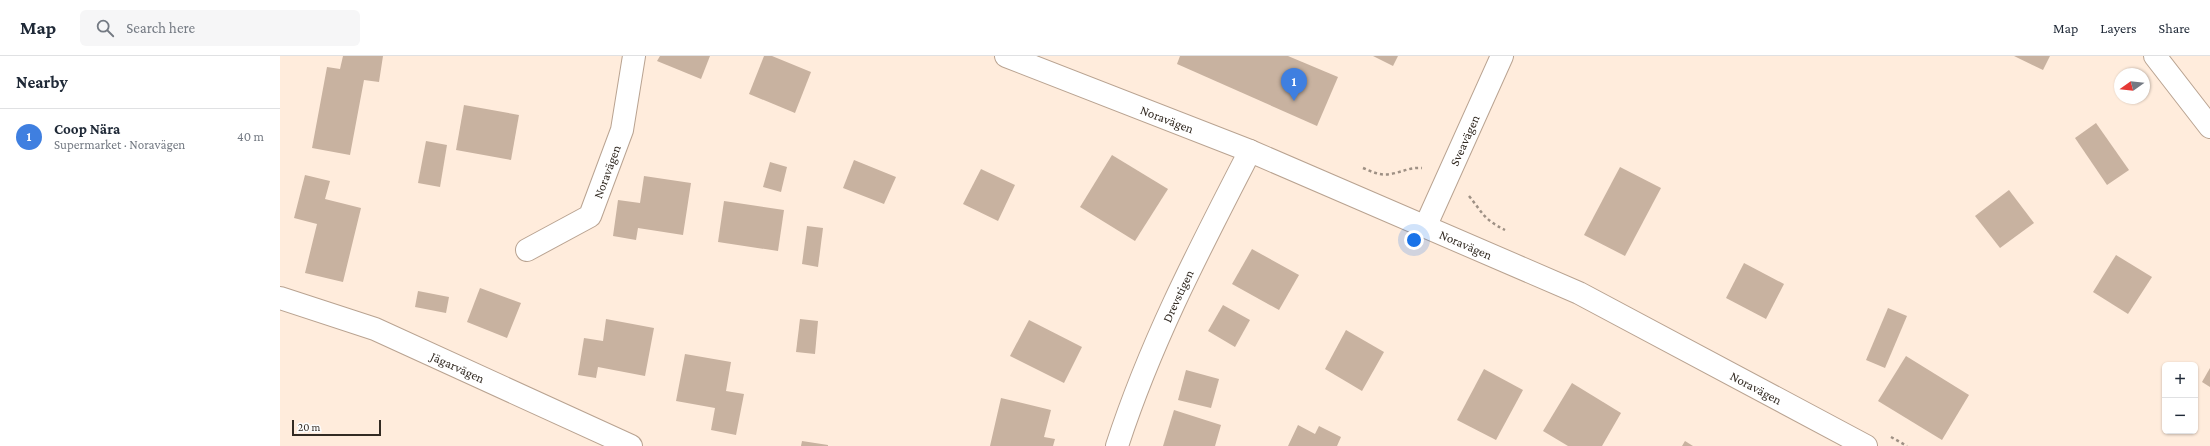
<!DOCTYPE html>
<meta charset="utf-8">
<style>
body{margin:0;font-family:"Crimson Pro",serif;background:#f6f6f7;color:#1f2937}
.controls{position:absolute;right:12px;bottom:12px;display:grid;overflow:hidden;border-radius:6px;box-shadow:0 1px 3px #0004}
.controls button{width:36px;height:36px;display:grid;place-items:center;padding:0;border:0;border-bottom:1px solid #e0e1e3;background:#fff;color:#1f2937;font:20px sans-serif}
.compass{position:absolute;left:1834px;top:12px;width:36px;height:36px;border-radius:50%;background:#fff;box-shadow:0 1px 3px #0004;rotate:255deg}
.scale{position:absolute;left:12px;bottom:10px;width:89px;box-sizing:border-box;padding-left:4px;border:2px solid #332b23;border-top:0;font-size:11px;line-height:14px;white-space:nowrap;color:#332b23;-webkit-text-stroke:3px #fdfdfd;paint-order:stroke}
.you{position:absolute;left:1134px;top:184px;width:14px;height:14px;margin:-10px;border:3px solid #fff;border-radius:50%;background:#1a73e8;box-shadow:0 0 0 6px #1a73e833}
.badge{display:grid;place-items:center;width:26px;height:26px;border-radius:50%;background:#6c31a7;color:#fff;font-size:13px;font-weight:700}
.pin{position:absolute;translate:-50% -33px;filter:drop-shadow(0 1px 2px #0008)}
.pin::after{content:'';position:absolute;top:21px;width:14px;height:12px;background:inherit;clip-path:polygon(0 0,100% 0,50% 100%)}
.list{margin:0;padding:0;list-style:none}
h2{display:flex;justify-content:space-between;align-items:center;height:52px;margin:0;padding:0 16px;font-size:17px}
h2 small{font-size:13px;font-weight:400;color:#747a83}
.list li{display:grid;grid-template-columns:26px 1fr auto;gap:12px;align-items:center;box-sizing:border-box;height:56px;padding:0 16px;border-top:1px solid #e0e1e3}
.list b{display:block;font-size:15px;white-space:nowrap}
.list p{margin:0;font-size:13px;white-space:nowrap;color:#747a83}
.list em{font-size:13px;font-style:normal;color:#747a83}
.icon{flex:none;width:22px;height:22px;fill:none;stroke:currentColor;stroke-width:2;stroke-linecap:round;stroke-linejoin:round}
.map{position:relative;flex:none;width:1930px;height:390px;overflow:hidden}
header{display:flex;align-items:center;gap:24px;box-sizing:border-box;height:56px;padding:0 20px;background:#fff;border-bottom:1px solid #e0e1e3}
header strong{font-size:19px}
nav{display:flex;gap:22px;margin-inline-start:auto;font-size:14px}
.search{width:280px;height:36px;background:#f6f6f7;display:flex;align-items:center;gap:10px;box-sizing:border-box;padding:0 14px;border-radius:6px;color:#747a83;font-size:15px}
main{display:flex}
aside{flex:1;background:#fff}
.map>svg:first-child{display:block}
</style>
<header>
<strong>Map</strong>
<div class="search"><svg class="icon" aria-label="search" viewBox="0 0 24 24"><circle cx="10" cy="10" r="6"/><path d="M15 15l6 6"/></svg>Search here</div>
<nav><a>Map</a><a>Layers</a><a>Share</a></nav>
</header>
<main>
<aside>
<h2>Nearby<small></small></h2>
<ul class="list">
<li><span class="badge" style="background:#3f7fe0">1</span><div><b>Coop Nära</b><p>Supermarket · Noravägen</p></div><em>40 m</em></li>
</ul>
</aside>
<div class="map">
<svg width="1930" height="390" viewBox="0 0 1930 390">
<rect width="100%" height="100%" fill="#ffecdc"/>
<g fill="#c8b2a0">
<polygon points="63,0 103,0 99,26 84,24 70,99 32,92 47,11 60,13"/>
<polygon points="380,0 430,0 421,23 377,5"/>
<polygon points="484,0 492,0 531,16 515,57 469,38"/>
<polygon points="900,0 1008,0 1058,21 1037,70 897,8"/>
<polygon points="1093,0 1118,0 1113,10"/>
<polygon points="1734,0 1770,0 1763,14"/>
<polygon points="184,49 239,59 231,104 176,94"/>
<polygon points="1816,67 1849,114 1827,129 1795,82"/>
<polygon points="146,85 167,89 160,131 138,127"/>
<polygon points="832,99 888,133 855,185 800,151"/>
<polygon points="574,104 616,121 604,148 563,132"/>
<polygon points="490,106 507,111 501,136 483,131"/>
<polygon points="1340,111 1381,132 1345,200 1304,179"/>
<polygon points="701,113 735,129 718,165 683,148"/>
<polygon points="25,119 50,125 45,143 81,152 63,226 25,217 37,168 14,162"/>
<polygon points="364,120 411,127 403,179 358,172 356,184 333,180 338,144 360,147"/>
<polygon points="1729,134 1754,167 1720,192 1695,160"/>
<polygon points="444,145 504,154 498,195 438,186"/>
<polygon points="527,170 543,172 538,211 522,208"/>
<polygon points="972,193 1019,219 999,254 952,228"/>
<polygon points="1836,199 1872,221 1848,258 1813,236"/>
<polygon points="1464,207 1504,228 1486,263 1446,242"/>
<polygon points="200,232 241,247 227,282 187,266"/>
<polygon points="138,235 169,241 166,257 135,251"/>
<polygon points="943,249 970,264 955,291 928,275"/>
<polygon points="1608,252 1627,260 1605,312 1586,304"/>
<polygon points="326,263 374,272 365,320 318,311 316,322 298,319 304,282 323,285"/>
<polygon points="520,263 538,265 535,298 516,296"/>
<polygon points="749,264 802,291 784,327 730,300"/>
<polygon points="1066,274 1104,296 1082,335 1045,313"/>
<polygon points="405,298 451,306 446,335 464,338 456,379 431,374 435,352 396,345"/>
<polygon points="1626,300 1689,339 1662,384 1598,345"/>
<polygon points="1930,312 1930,331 1922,326"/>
<polygon points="1204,313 1243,334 1216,384 1177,364"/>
<polygon points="906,314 939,323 931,352 898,344"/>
<polygon points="1292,327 1341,357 1322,390 1288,390 1263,375"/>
<polygon points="721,342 771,354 764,381 775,383 773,390 710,390"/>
<polygon points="894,354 941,369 935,390 883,390"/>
<polygon points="1018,369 1035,378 1039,370 1061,381 1057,390 1008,390"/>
<polygon points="522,385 548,389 548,390 521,390"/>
<polygon points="1405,385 1413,390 1402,390"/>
</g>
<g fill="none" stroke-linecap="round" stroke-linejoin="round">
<defs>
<g id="street">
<polyline points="1875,0 1930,71"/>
<path id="s1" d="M1146 169 1222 0"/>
<path id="s2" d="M247 194 310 160 342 74 354 0"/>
<path id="s3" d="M0 242 95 273 351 390"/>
<path id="s4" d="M837 390C871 285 920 192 970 95"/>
</g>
<g id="secondary">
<path id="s5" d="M726 0 970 95 1299 237 1586 390"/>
</g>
</defs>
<use href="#street" stroke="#b9a391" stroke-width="24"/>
<use href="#secondary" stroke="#b9a391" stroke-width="24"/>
<g stroke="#9e9084" stroke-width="2.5" stroke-dasharray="3 3" stroke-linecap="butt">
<path d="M1083 112C1092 116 1101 120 1111 118 1122 116 1131 111 1142 112"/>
<path d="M1189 140C1203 157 1203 163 1225 174"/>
<polyline points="1611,381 1627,390"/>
</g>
<use href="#street" stroke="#fff" stroke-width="22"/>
<use href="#secondary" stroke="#fff" stroke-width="22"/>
</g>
<g text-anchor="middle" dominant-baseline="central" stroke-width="4" stroke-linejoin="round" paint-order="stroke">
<g font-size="13" fill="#332b23" stroke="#fdfdfd">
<text stroke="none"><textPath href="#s5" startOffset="173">Noravägen</textPath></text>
<text stroke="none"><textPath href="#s1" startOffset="93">Sveavägen</textPath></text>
<text stroke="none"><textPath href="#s2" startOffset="119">Noravägen</textPath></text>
<text stroke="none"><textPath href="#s5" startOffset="497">Noravägen</textPath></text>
<text stroke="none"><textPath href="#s4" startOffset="162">Drevstigen</textPath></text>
<text stroke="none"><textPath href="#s3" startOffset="191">Jägarvägen</textPath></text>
<text stroke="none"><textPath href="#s5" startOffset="821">Noravägen</textPath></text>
</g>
</g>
</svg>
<div class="controls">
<button>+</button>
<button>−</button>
</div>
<svg class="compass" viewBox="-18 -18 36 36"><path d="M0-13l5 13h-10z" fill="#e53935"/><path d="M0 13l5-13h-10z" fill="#747a83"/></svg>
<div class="scale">20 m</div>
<div class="you"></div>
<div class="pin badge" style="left:1014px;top:45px;background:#3f7fe0">1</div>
</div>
</main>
